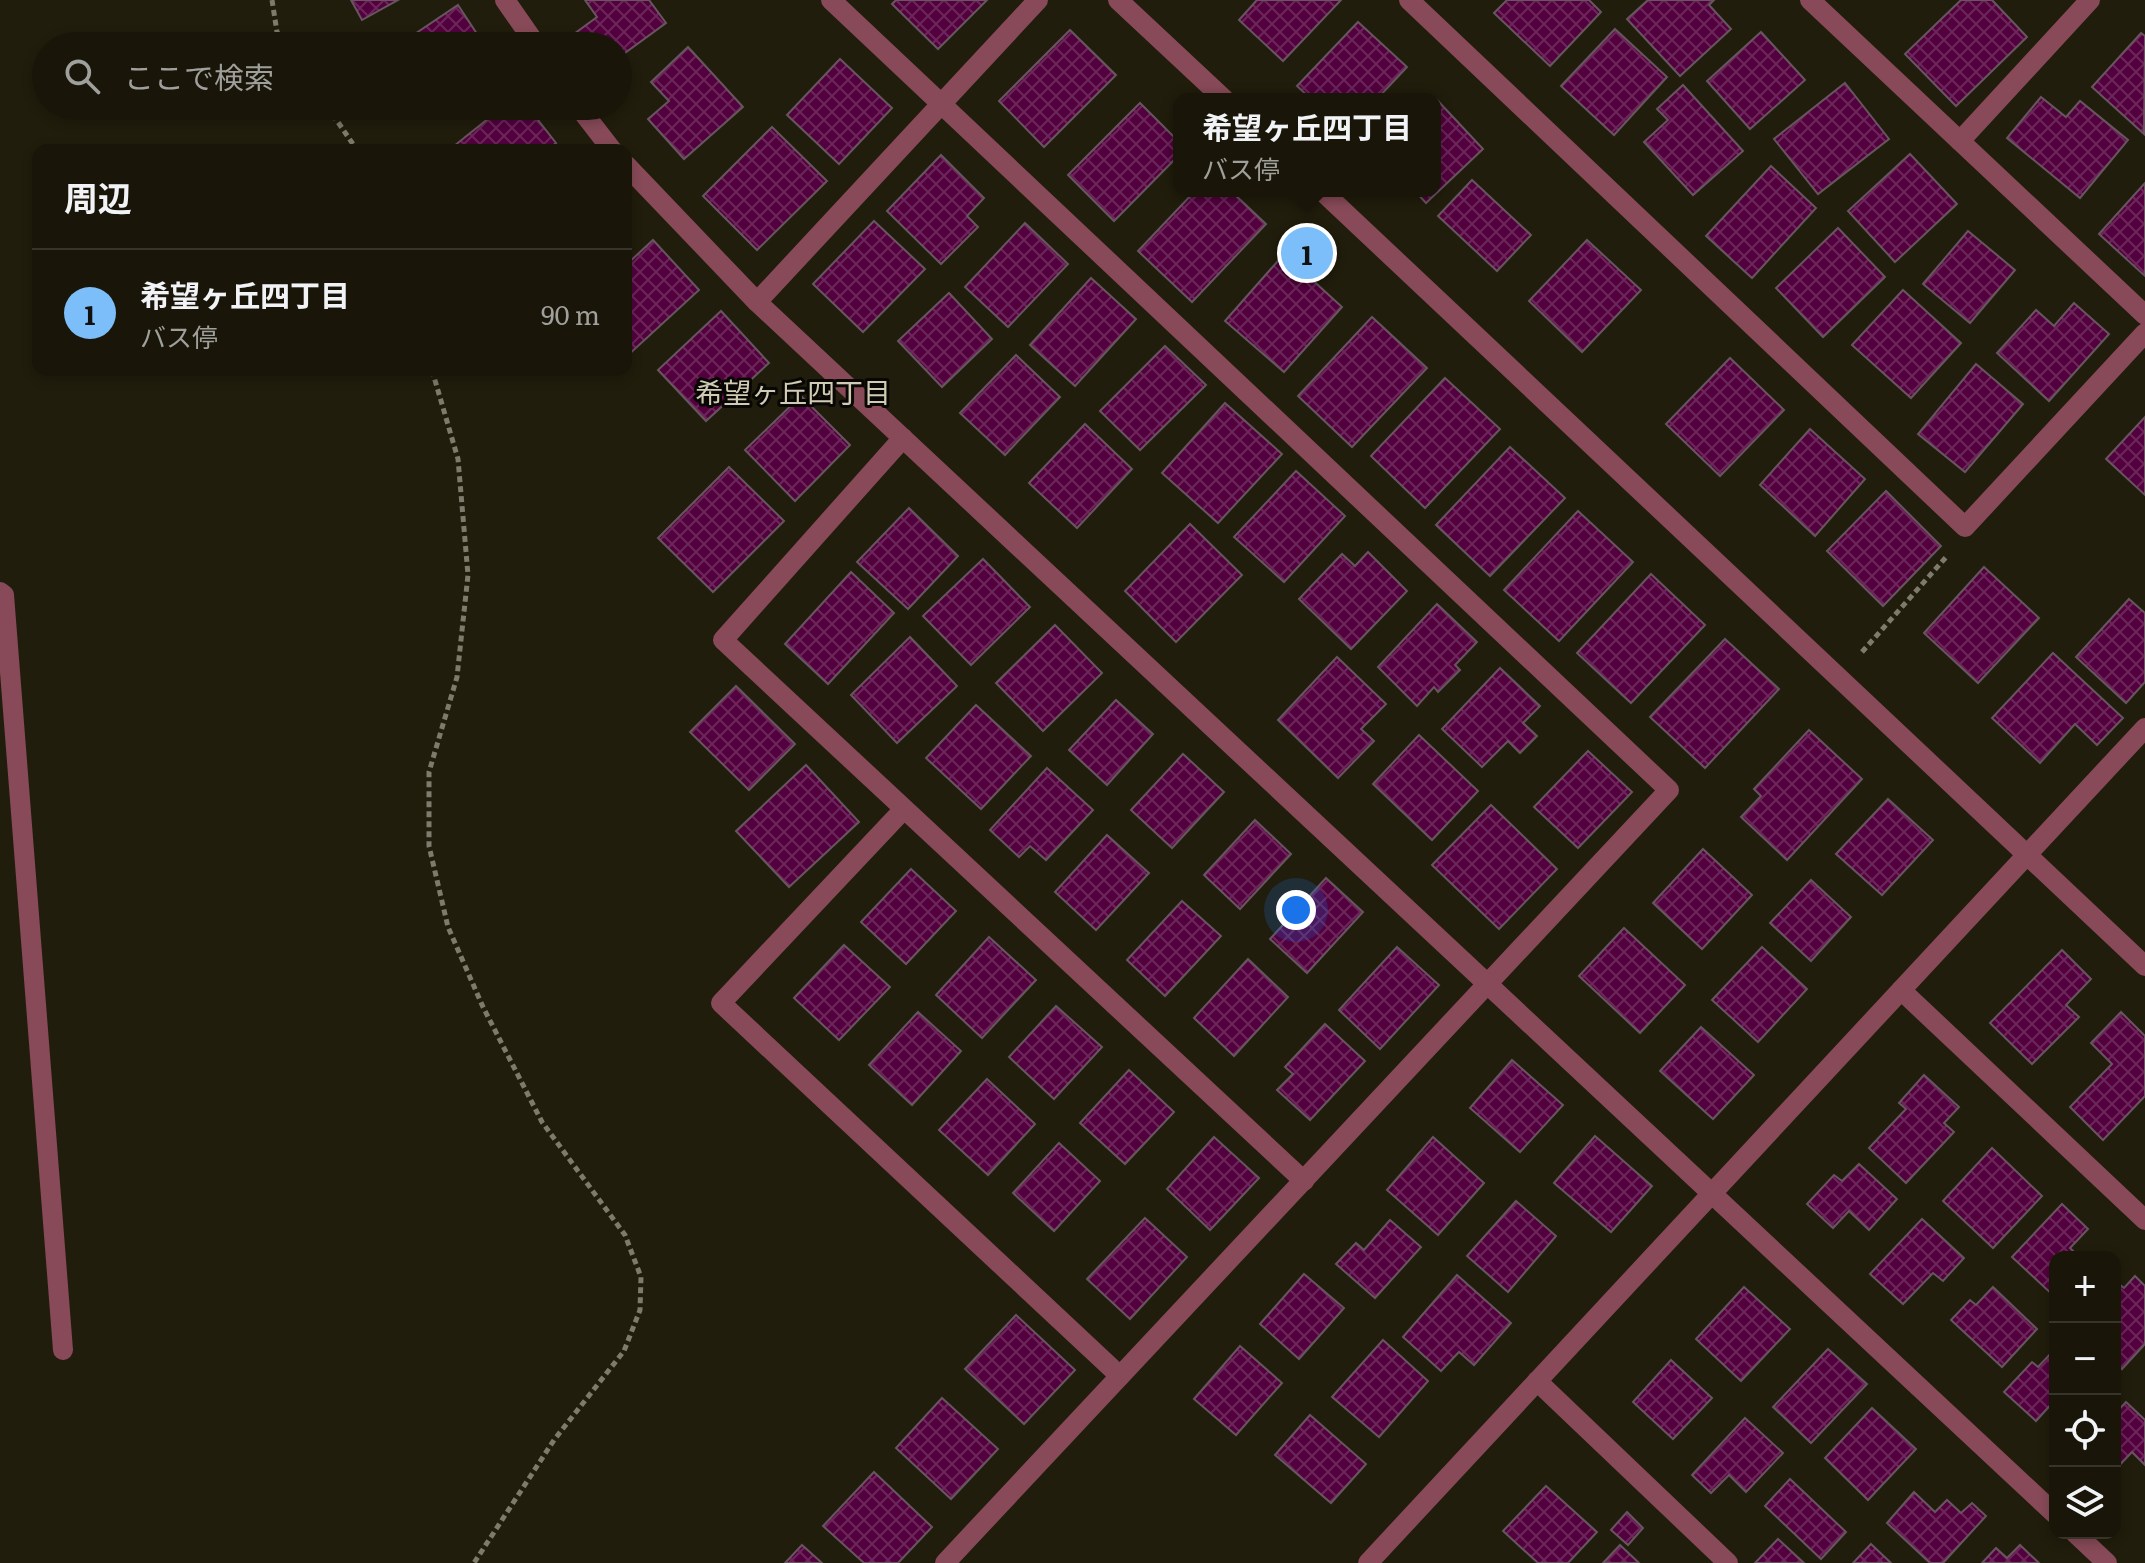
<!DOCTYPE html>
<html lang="ja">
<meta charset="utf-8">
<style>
body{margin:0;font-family:Literata,"Noto Sans JP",serif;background:#262317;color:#f1f3f6}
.controls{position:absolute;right:24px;bottom:24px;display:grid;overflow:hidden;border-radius:16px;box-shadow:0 4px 12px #0003}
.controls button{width:72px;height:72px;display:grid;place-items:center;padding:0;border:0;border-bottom:2px solid #37352a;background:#191609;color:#f1f3f6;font:40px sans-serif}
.you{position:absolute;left:1296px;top:910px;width:28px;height:28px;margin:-20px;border:6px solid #fff;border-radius:50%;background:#1a73e8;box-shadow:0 0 0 12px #1a73e833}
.badge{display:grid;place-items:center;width:52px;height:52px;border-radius:50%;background:#7cbef9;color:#111;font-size:26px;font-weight:700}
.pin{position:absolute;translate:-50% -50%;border:4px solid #fff;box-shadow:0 2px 8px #0006}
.popup{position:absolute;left:1173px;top:93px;width:268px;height:104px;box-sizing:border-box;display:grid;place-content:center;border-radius:16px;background:#191609;filter:drop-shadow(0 2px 6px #0005);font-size:26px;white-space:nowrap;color:#9f9f9c}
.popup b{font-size:30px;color:#f1f3f6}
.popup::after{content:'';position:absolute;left:50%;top:100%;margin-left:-16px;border:16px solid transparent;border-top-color:#191609}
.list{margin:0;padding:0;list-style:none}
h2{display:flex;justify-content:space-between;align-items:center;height:104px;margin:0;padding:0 32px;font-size:34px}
h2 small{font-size:26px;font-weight:400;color:#9f9f9c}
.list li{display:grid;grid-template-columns:52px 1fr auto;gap:24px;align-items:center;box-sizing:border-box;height:128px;padding:0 32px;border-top:2px solid #37352a}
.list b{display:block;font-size:30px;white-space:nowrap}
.list p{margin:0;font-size:26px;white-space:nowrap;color:#9f9f9c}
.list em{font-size:26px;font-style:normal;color:#9f9f9c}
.icon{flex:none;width:44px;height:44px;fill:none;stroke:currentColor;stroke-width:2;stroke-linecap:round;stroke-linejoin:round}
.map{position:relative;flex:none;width:2145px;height:1563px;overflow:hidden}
.search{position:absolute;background:#191609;box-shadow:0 4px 12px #0003;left:32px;top:32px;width:600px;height:88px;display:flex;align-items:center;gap:20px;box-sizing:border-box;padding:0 28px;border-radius:44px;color:#9f9f9c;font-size:30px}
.panel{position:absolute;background:#191609;box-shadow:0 4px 12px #0003;left:32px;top:144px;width:600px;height:232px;border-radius:16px}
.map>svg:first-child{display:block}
</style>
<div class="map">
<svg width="2145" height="1563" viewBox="0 0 2145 1563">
<defs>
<pattern id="building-cross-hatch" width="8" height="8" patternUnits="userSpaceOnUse" patternTransform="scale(2)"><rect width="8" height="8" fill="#53003e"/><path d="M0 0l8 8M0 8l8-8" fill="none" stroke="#6c265a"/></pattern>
</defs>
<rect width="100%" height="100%" fill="#211d0c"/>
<g fill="url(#building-cross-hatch)" stroke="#685560" stroke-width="2">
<polygon points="351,0 398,0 362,20"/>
<polygon points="585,0 649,0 666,23 618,58 618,46 583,46 574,34 597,17"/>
<polygon points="896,0 987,0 938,49 892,4"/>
<polygon points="1257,0 1341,0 1283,61 1239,20"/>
<polygon points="1507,0 1589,0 1601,12 1550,66 1494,13"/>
<polygon points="1648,0 1714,0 1709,5 1731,29 1680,76 1627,19"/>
<polygon points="1961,0 1992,0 2027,37 1956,106 1905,54"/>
<polygon points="458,5 485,46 397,46"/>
<polygon points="1358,22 1407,67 1377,99 1311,99 1297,86"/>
<polygon points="1615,29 1667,77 1614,135 1561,86"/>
<polygon points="1070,30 1116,75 1044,147 999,101"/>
<polygon points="1761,32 1805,80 1750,129 1707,81"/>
<polygon points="2141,33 2145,36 2144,134 2092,87"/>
<polygon points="688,47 743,107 684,159 648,119 669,101 651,82"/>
<polygon points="840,59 892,108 839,164 787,115"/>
<polygon points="1845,83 1889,139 1818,194 1774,139"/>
<polygon points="1683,85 1743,151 1693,195 1644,142 1668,120 1657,109"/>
<polygon points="2041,97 2066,117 2080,101 2128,140 2080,198 2007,138"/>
<polygon points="1438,101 1483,149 1426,203 1415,191 1435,191"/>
<polygon points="1140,103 1179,142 1179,155 1114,221 1068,175"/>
<polygon points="504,106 527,106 556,143 547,150 458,150 454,146"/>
<polygon points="772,127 827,181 757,250 703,196"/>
<polygon points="1910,154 1957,204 1895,262 1848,211"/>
<polygon points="941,155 984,198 967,216 978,227 941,264 887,211"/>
<polygon points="1771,166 1816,208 1752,278 1706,236"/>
<polygon points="1472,180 1531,235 1497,271 1438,216"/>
<polygon points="2145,183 2145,276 2099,234"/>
<polygon points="1195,191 1231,191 1266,224 1192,302 1138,251"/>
<polygon points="874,221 925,269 863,332 813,284"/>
<polygon points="1025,223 1068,264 1008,327 965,287"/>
<polygon points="1838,228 1885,277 1823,337 1776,288"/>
<polygon points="1968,231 2015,270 1970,323 1923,284"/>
<polygon points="653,240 699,290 626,357 626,265"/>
<polygon points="1587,240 1641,290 1582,352 1529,301"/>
<polygon points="1284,254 1342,307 1284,372 1225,321"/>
<polygon points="1091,278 1136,319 1075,386 1030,345"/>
<polygon points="1903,290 1961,343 1911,398 1852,345"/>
<polygon points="949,293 992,339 942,387 898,341"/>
<polygon points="2074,303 2109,334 2049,401 1997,353 2036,310 2054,326"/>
<polygon points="721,311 769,363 706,421 658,370"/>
<polygon points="1372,317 1427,368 1352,447 1298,396"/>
<polygon points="1165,346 1206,385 1140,450 1100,411"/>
<polygon points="1016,355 1060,397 1005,455 960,413"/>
<polygon points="1730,358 1784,410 1720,476 1666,424"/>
<polygon points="1976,364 2023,404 1965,472 1918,434"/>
<polygon points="1445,378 1500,429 1425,508 1371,456"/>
<polygon points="801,396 850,445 795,501 745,450"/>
<polygon points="1225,403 1282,454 1218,523 1162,473"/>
<polygon points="2145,417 2145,495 2106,459"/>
<polygon points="1085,424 1132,469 1077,528 1029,483"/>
<polygon points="1810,429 1865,479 1815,536 1760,485"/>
<polygon points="1510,447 1565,498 1490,576 1436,525"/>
<polygon points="729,467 784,521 713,592 658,538"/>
<polygon points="1296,471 1345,516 1284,582 1234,537"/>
<polygon points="1886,491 1941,546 1883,606 1827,551"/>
<polygon points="909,508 958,556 908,609 857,562"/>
<polygon points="1578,511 1633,562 1559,641 1504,590"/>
<polygon points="1190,524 1242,575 1176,642 1125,591"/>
<polygon points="1368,552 1407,591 1351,649 1299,599 1342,554 1355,566"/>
<polygon points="983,559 1030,607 971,665 923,616"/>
<polygon points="1984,567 2039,618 1978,683 1924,633"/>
<polygon points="851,572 894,613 828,684 785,644"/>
<polygon points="1651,574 1705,625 1631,703 1577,653"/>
<polygon points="2129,599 2145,613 2145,682 2126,703 2076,657"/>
<polygon points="1437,604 1477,642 1455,665 1460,670 1438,692 1434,687 1417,706 1378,667"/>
<polygon points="1055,625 1102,673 1043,731 996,683"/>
<polygon points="910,637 957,686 897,743 851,695"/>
<polygon points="1725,639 1779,689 1705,768 1650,717"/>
<polygon points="2053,653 2123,718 2097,745 2075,724 2040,763 1992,718"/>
<polygon points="1337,657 1386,704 1361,729 1374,741 1338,778 1278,720"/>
<polygon points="1500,668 1540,706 1523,723 1537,736 1520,753 1508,741 1482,767 1442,729"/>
<polygon points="736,686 795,744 749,790 690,732"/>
<polygon points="1116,700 1153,734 1107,785 1069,750"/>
<polygon points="976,705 1031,756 981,809 926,758"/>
<polygon points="1809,730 1862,779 1787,860 1741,817 1761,796 1754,789"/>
<polygon points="1419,735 1478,791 1432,840 1373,784"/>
<polygon points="1588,751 1632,792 1578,848 1534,807"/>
<polygon points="1183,754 1224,792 1172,848 1131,810"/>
<polygon points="806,765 859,822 789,887 736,831"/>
<polygon points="1047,768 1093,810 1046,860 1030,846 1019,857 990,830"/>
<polygon points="1888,799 1933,840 1882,895 1836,854"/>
<polygon points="1491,805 1557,869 1499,929 1432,865"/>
<polygon points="1255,820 1291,854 1240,909 1204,875"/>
<polygon points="1107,835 1149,873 1096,930 1055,892"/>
<polygon points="1703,849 1752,895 1702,949 1653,903"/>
<polygon points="911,869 956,911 906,964 861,922"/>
<polygon points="1326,878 1363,912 1307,973 1270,939"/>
<polygon points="1811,880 1851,917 1811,961 1770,923"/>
<polygon points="1182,901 1221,936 1165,996 1127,960"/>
<polygon points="1624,928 1685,985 1640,1033 1579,976"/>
<polygon points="989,937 1036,980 982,1038 936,995"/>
<polygon points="844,945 890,987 839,1040 794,998"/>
<polygon points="1397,947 1439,985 1380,1049 1339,1010"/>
<polygon points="1762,947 1807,989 1758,1042 1712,1000"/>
<polygon points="2062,950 2091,979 2066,1005 2079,1017 2032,1064 1990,1023"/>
<polygon points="1248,959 1288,997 1234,1056 1194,1018"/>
<polygon points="1056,1006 1102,1047 1054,1099 1009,1057"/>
<polygon points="918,1012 961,1051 912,1105 869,1065"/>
<polygon points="2121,1012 2145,1036 2145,1096 2103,1140 2070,1107 2112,1064 2091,1043"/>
<polygon points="1325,1024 1365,1061 1310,1120 1277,1090 1293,1074 1285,1067"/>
<polygon points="1701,1027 1754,1075 1713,1119 1660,1071"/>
<polygon points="1512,1060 1563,1105 1520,1152 1470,1108"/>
<polygon points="1129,1070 1174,1112 1125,1164 1080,1123"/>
<polygon points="1924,1075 1959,1107 1944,1123 1954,1132 1906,1183 1869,1148 1906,1109 1899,1103"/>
<polygon points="987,1079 1035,1124 988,1175 939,1130"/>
<polygon points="1595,1136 1652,1186 1611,1232 1554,1183"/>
<polygon points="1214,1137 1259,1178 1210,1230 1167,1189"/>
<polygon points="1433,1137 1484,1183 1438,1235 1387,1190"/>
<polygon points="1059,1143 1100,1181 1054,1231 1013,1193"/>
<polygon points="1992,1148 2042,1196 1993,1248 1943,1201"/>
<polygon points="1859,1164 1897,1199 1869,1230 1849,1211 1833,1228 1807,1204 1834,1175 1842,1181"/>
<polygon points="1516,1201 1556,1236 1508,1292 1467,1256"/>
<polygon points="2062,1204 2088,1229 2070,1248 2079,1257 2055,1257 2055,1297 2012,1257"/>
<polygon points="1145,1218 1187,1257 1130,1319 1087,1279"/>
<polygon points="1922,1219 1964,1258 1943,1281 1933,1273 1903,1304 1870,1274"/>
<polygon points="1390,1220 1421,1247 1375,1298 1336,1264 1356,1243 1364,1250"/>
<polygon points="1304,1274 1344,1308 1299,1359 1260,1324"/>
<polygon points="1457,1275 1511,1323 1474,1365 1459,1352 1441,1371 1403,1337"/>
<polygon points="2135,1276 2145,1286 2145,1344 2122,1369 2115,1363 2115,1281 2124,1288"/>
<polygon points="1744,1287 1790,1329 1741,1381 1696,1339"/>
<polygon points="1993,1287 2037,1329 2002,1367 1951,1320 1970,1300 1976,1305"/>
<polygon points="1016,1315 1075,1370 1024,1424 965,1369"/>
<polygon points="1383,1340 1428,1381 1379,1437 1332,1397"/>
<polygon points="1240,1346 1282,1383 1236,1435 1194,1399"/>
<polygon points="1828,1349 1867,1384 1811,1443 1773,1407"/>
<polygon points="2055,1349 2055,1400 2036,1421 2004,1392 2032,1362 2038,1367"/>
<polygon points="1671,1360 1712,1398 1673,1439 1633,1402"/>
<polygon points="942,1398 998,1449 951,1499 896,1448"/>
<polygon points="2126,1402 2145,1420 2145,1465 2132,1452 2115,1470 2115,1414"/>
<polygon points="1872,1408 1916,1449 1868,1500 1825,1458"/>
<polygon points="1310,1415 1366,1464 1331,1503 1275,1455"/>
<polygon points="1745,1418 1783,1453 1746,1492 1729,1475 1711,1493 1692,1475"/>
<polygon points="874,1472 932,1527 898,1563 864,1563 823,1526"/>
<polygon points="1790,1479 1846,1532 1821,1559 1765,1506"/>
<polygon points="1546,1486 1597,1532 1568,1563 1538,1563 1503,1531"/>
<polygon points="1914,1492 1935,1512 1947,1500 1961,1513 1972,1503 1986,1516 1943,1563 1930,1563 1887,1523"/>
<polygon points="1627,1512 1643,1528 1628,1545 1611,1530"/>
<polygon points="1778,1539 1804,1563 1755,1563"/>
<polygon points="1871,1544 1891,1563 1853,1563"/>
<polygon points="802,1545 822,1563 785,1563"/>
<polygon points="1620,1545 1639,1563 1603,1563"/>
<polygon points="2020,1545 2039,1563 1982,1563 1996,1548 2007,1558"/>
</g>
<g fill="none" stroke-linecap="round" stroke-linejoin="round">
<g stroke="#7e7a6c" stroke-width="5" stroke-dasharray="6 4" stroke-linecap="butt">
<polyline points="272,0 277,32 287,46"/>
<polyline points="327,106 357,150"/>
<polyline points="432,370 458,459 468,575 457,677 429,772 429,846 448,927 483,1007 542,1122 625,1235 641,1277 640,1310 624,1351 554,1440 474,1563"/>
<polyline points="1862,652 1948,555"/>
</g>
<g stroke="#884a58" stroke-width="20">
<polyline points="505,0 537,46"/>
<polyline points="831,0 1669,790 945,1563"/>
<polyline points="1409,0 1965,527 2145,333"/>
<polyline points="1810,0 2145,315"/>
<polyline points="578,106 612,150"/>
<polyline points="1960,141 2090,0"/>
<polyline points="626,165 757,302 2055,1514"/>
<polyline points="757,302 1038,0"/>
<polyline points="903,438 723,640 1304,1181"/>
<polyline points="0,592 4,595 63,1350"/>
<polyline points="904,809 721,1003 1120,1376"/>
<polyline points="1901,990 2145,1220"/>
<polyline points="1537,1381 1728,1563"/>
<polyline points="2075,1533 2107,1563"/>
<polyline points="1368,1563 2145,728"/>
</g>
<g stroke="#884a58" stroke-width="20">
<polyline points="1118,0 1224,99"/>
<polyline points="1322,191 2145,966"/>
</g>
</g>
<g text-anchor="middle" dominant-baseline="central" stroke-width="6" stroke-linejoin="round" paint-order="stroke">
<g font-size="28" fill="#cfcbb4" stroke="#090703">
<text x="793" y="391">希望ヶ丘四丁目</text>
</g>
</g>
</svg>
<div class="controls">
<button>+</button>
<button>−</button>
<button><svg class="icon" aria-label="locate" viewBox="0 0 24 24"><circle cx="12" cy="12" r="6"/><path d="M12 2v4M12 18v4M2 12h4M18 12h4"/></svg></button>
<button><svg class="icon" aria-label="layers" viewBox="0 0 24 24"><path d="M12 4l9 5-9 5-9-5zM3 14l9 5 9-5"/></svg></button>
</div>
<div class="you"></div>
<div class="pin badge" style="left:1307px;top:253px">1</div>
<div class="popup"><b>希望ヶ丘四丁目</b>バス停</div>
<div class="search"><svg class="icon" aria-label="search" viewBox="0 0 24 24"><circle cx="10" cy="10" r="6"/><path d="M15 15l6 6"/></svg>ここで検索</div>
<section class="panel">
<h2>周辺<small></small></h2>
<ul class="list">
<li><span class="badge">1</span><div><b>希望ヶ丘四丁目</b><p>バス停</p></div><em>90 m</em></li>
</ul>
</section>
</div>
